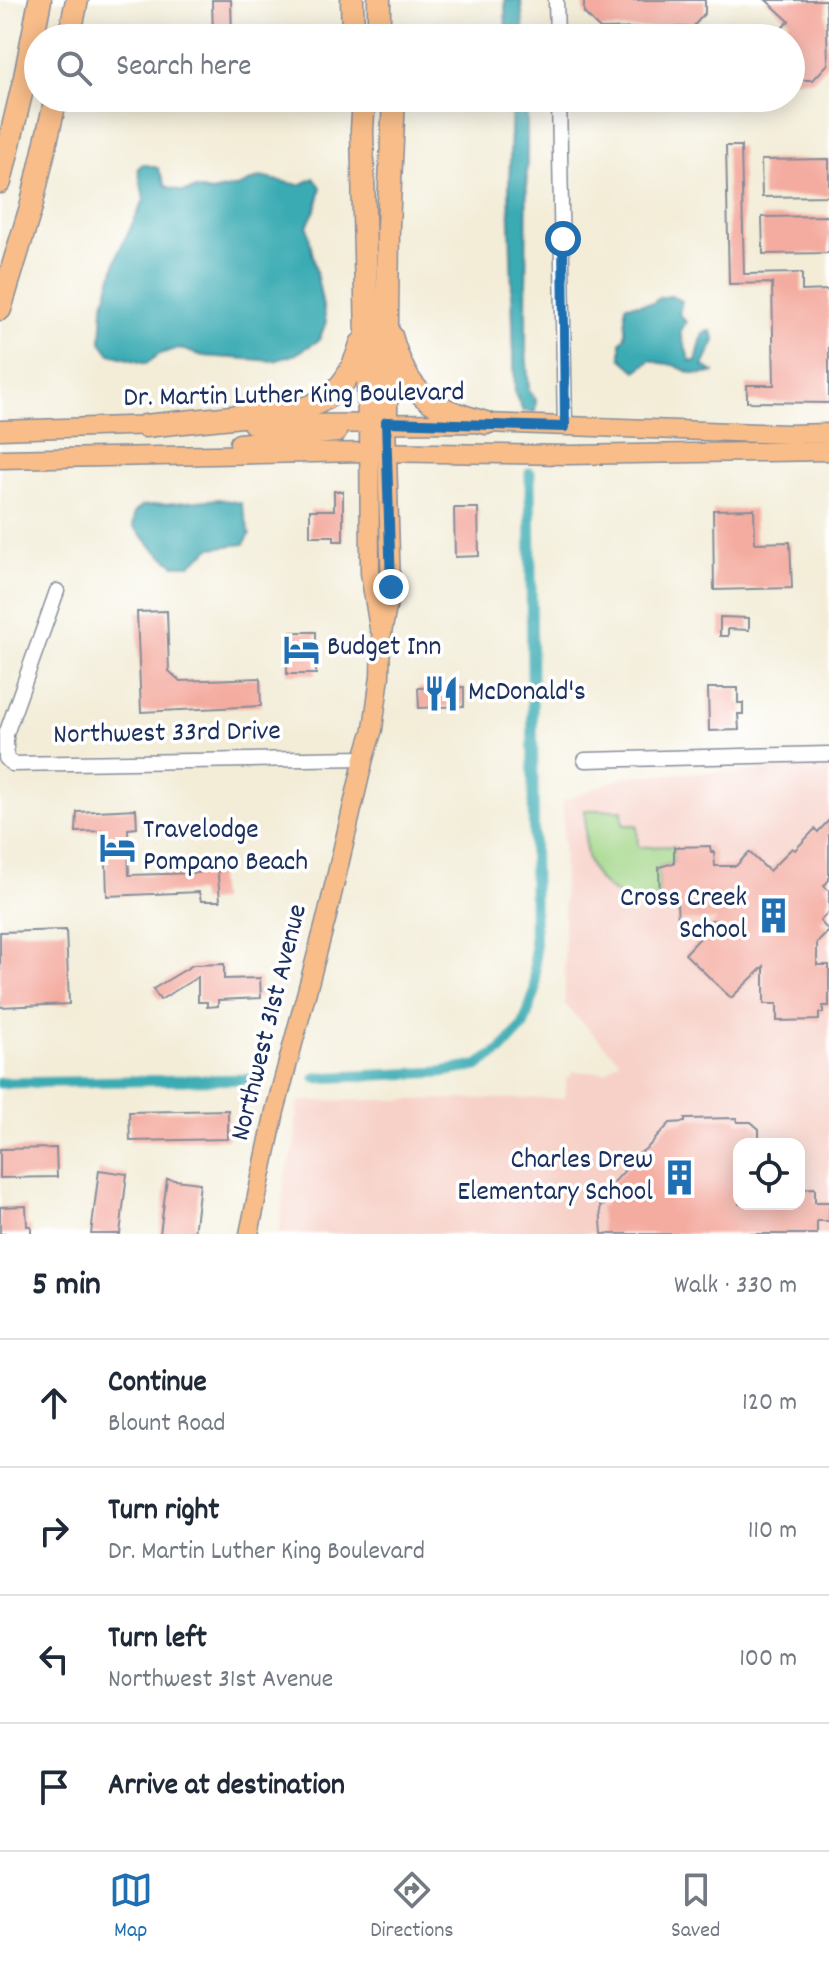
<!DOCTYPE html>
<meta charset="utf-8">
<style>
body{margin:0;font-family:Dekko,sans-serif;background:#f2f2f3;color:#1f2937}
.controls{position:absolute;right:24px;bottom:24px;display:grid;overflow:hidden;border-radius:16px;box-shadow:0 4px 20px #0003}
.controls button{width:72px;height:72px;display:grid;place-items:center;padding:0;border:0;border-bottom:2px solid #e0e1e3;background:#fff;color:#1f2937;font:40px sans-serif}
.stop{position:absolute;width:24px;height:24px;margin:-18px;border:6px solid #1f6fb2;border-radius:50%;background:#fff}
.stop.end{background:#1f6fb2;border-color:#fff;box-shadow:0 2px 8px #0008}
.list{margin:0;padding:0;list-style:none}
h2{display:flex;justify-content:space-between;align-items:center;height:104px;margin:0;padding:0 32px;font-size:34px}
h2 small{font-size:26px;font-weight:400;color:#747a83}
.list li{display:grid;grid-template-columns:52px 1fr auto;gap:24px;align-items:center;box-sizing:border-box;height:128px;padding:0 32px;border-top:2px solid #e0e1e3}
.list b{display:block;font-size:30px;white-space:nowrap}
.list p{margin:0;font-size:26px;white-space:nowrap;color:#747a83}
.list em{font-size:26px;font-style:normal;color:#747a83}
.icon{flex:none;width:44px;height:44px;fill:none;stroke:currentColor;stroke-width:2;stroke-linecap:round;stroke-linejoin:round}
.map{position:relative;flex:none;width:829px;height:1234px;overflow:hidden}
.search{position:absolute;background:#fff;box-shadow:0 4px 20px #0003;left:24px;right:24px;top:24px;height:88px;display:flex;align-items:center;gap:20px;box-sizing:border-box;padding:0 28px;border-radius:44px;color:#747a83;font-size:30px}
.sheet{height:616px;background:#fff}
nav{display:flex;justify-content:space-around;align-items:center;box-sizing:border-box;height:112px;border-top:2px solid #e0e1e3;background:#fff;font-size:22px;color:#747a83}
nav a{display:grid;justify-items:center;gap:4px}
nav .on{color:#1f6fb2}
.map>svg:first-child{display:block}
</style>
<div class="map">
<svg width="829" height="1234" viewBox="0 0 829 1234">
<rect width="100%" height="100%" fill="#fff"/>
<filter id="ink" filterUnits="userSpaceOnUse"><feTurbulence type="fractalNoise" baseFrequency=".0125" numOctaves="2"/><feDisplacementMap in="SourceGraphic" scale="16" xChannelSelector="R" yChannelSelector="G"/><feConvolveMatrix kernelMatrix="1 2 1 2 8 2 1 2 1" color-interpolation-filters="sRGB"/></filter>
<filter id="wash" filterUnits="userSpaceOnUse"><feTurbulence type="fractalNoise" baseFrequency=".006" numOctaves="4" result="noise"/><feDisplacementMap in="SourceGraphic" scale="32" xChannelSelector="R" yChannelSelector="G"/><feGaussianBlur stdDeviation="1.8" result="paint"/><feColorMatrix in="noise" values="0 0 0 0 0 0 0 0 0 0 0 0 0 0 0 0 0 1.4 0 .05"/><feComposite in="paint" operator="in"/></filter>
<g filter="url(#wash)">
<rect width="100%" height="100%" fill="#f3edd8"/>
<path fill="#f7d1c8" fill-rule="evenodd" d="M829 767V1234H279L285 1177 296 1143V1121L299 1101 565 1098 566 1077H571V1072H606L619 1060 565 1005 563 801 626 776ZM739 1144H799V1204H739Z"/>
<path fill="#a1d586" stroke="#5e8272" stroke-width="2" d="M585 810H622L623 825H637L638 847 674 846V863L659 867 660 901H650V904C622 903 594 884 587 856 584 842 586 825 585 810Z"/>
<g fill="#3aabb3" stroke="#2a6d88" stroke-width="2">
<polygon points="505,0 521,0 524,38 506,38"/>
<polygon points="512,98 527,98 526,349 529,390 536,400 535,412 523,411 515,394 509,188"/>
<polygon points="143,164 158,168 166,186 182,192 196,189 211,192 240,186 260,177 300,185 314,178 321,187 317,206 307,226 326,322 319,340 296,354 274,361 203,356 178,348 160,354 146,364 110,354 101,342 103,307 119,251 144,200 138,168"/>
<path d="M671 296 682 301 679 314 686 322 680 332 690 361H696L703 333 711 331 715 341 703 366 714 372C698 377 690 373 676 366 668 363 659 364 651 360L636 371 621 358V342L625 336V305L653 303 659 298Z"/>
<polygon points="219,499 241,503 250,534 244,544 211,548 190,565 175,565 155,550 133,526 134,513 142,506"/>
</g>
<g fill="none" stroke-linecap="round" stroke-linejoin="round">
<g stroke="#3aabb3" stroke-width="11">
<polyline points="316,1078 441,1072 477,1066 500,1051 523,1026 535,992 530,473"/>
<polyline points="0,1083 255,1079"/>
</g>
</g>
<g id="blocks">
<g fill="#f4aca0">
<polygon points="212,0 231,0 232,36 213,36"/>
<polygon points="584,0 705,0 705,13 693,27 600,29 584,13"/>
<polygon points="766,0 826,0 828,64 813,80 791,80 791,38 772,38 789,21"/>
<polygon points="726,146 741,146 744,274 802,273 802,291 829,290 829,403 747,402 747,385 774,385 772,283 729,284"/>
<polygon points="829,159 829,196 762,197 761,160"/>
<polygon points="829,216 829,253 763,254 762,217"/>
<polygon points="334,491 343,491 343,541 334,541 334,536 310,536 310,510 334,510"/>
<polygon points="454,508 478,508 479,556 455,557"/>
<polygon points="754,509 755,543 790,542 792,588 714,590 713,510"/>
<polygon points="167,611 169,671 180,681 260,678 261,706 141,712 137,612"/>
<polygon points="720,617 749,618 749,630 728,629 728,636 720,636"/>
<rect x="287" y="632" width="29" height="42"/>
<polygon points="464,687 464,706 419,708 418,688"/>
<polygon points="708,688 738,688 738,703 743,703 743,714 738,714 739,730 709,731"/>
<polygon points="136,809 137,828 128,829 129,875 199,873 199,864 217,864 220,901 201,901 199,892 107,896 105,831 76,832 77,812"/>
<polygon points="829,820 829,880 824,886 829,891 829,912 820,921 829,931 817,943 817,965 829,965 829,1006 823,1006 823,1013 819,1013 819,1020 777,1021 777,1004 764,1004 764,966 731,998 685,954 717,920 678,921 677,904 674,904 674,901 660,901 659,867 674,863 674,847 710,846 711,852 714,852 715,866 736,866 749,852 769,871 792,848 795,850 815,829 818,832"/>
<polygon points="66,930 69,1004 0,1007 0,932"/>
<polygon points="224,964 224,979 260,978 261,998 218,1000 218,1006 207,1007 207,1002 198,1002 198,977 160,1000 153,989 193,965"/>
<polygon points="228,1110 228,1139 130,1141 129,1112"/>
<polygon points="737,1118 737,1122 751,1122 759,1129 759,1144 739,1144 739,1204 799,1204 799,1189 815,1188 815,1202 829,1202 829,1221 817,1221 817,1234 602,1234 600,1206 605,1205 604,1193 627,1168 632,1159 648,1147 670,1123 685,1122 685,1119"/>
<polygon points="56,1148 57,1177 0,1178 0,1149"/>
<polygon points="99,1170 127,1174 120,1234 91,1234"/>
<polygon points="167,1179 200,1183 194,1234 160,1234"/>
<polygon points="26,1206 27,1226 31,1226 31,1234 0,1234 0,1207"/>
</g>
</g>
</g>
<g filter="url(#ink)">
<use href="#blocks" fill-opacity="0" stroke="#878e9b" stroke-width="2"/>
<g fill="none" stroke-linecap="round" stroke-linejoin="round">
<defs>
<g id="minor">
<polyline points="556,0 557,38"/>
<polyline points="559,98 565,427"/>
<polyline points="57,591 6,734 6,758 12,764 364,758"/>
<polyline points="585,760 829,754"/>
</g>
<g id="major">
<polyline points="369,422 370,573 379,628"/>
<polyline points="252,424 486,423 788,434 829,433"/>
<polyline points="0,430 158,425"/>
<polyline points="239,443 337,433"/>
<polyline points="0,459 368,452 569,455 829,451"/>
<polyline points="249,1234 275,1111 327,916 364,758 373,729 380,676 381,638 391,587 386,422"/>
</g>
<g id="highway">
<polyline points="352,0 353,38"/>
<polyline points="379,0 379,38"/>
<polyline points="69,38 77,0"/>
<polyline points="364,98 362,130 369,422"/>
<polyline points="0,182 25,77 40,0"/>
<polyline points="0,309 31,207 56,98"/>
<path d="M391 336C408 396 429 407 486 423"/>
<polyline points="386,422 388,226 394,98"/>
<path d="M145 426 300 410C336 398 350 381 361 344"/>
</g>
</defs>
<use href="#minor" stroke="#878e9b" stroke-width="17"/>
<use href="#major" stroke="#878e9b" stroke-width="21"/>
<use href="#highway" stroke="#878e9b" stroke-width="25"/>
<use href="#minor" stroke="#fff" stroke-width="14"/>
<use href="#major" stroke="#f8bd89" stroke-width="18"/>
<use href="#highway" stroke="#f8bd89" stroke-width="22"/>
</g>
</g>
<g fill="none" stroke-linecap="round" stroke-linejoin="round" filter="url(#ink)">
<polyline stroke="#1f6fb2" stroke-width="10" points="391,587 386,422 565,427 563,239"/>
</g>
<defs>
<symbol id="hotel-bare" viewBox="-9 -9 18 18"><path d="M-6-4.5h1.5V1H6V5H4.5V3h-9V5H-6ZM-4 0a1.8 1.8 0 1 1 3.6 0ZM.5 0V-2.5h3Q6-2.5 6 0Z" fill="#1f6fb2" stroke="#fff" stroke-width="2.5" paint-order="stroke"/></symbol>
<symbol id="restaurant-bare" viewBox="-9 -9 18 18"><path d="M-5-6h1v4h1v-4h1v4h1v-4h1v5L-1.5 .5V6h-2V.5L-5-1ZM5-6V6H3V1.5H1.5Q1.5-4 5-6Z" fill="#1f6fb2" stroke="#fff" stroke-width="2.5" paint-order="stroke"/></symbol>
<symbol id="building-bare" viewBox="-9 -9 18 18"><path d="M-4-6H4V6H1V3H-1V6H-4ZM-2.5-4.3h1.7v1.8h-1.7ZM.8-4.3h1.7v1.8H.8ZM-2.5-1h1.7V.8h-1.7ZM.8-1h1.7V.8H.8Z" fill="#1f6fb2" stroke="#fff" stroke-width="2.5" paint-order="stroke"/></symbol>
</defs>
<g fill-rule="evenodd">
<use href="#hotel-bare" x="276" y="624" width="51" height="51"/>
<use href="#restaurant-bare" x="416" y="668" width="51" height="51"/>
<use href="#hotel-bare" x="92" y="822" width="51" height="51"/>
<use href="#building-bare" x="748" y="890" width="51" height="51"/>
<use href="#building-bare" x="654" y="1152" width="51" height="51"/>
</g>
<g text-anchor="middle" dominant-baseline="central" stroke-width="7" stroke-linejoin="round" paint-order="stroke">
<g font-size="28" fill="#1b2f5e" stroke="#fff">
<text transform="translate(294 397) rotate(-1)">Dr. Martin Luther King Boulevard</text>
<text transform="translate(167 735) rotate(-1)">Northwest 33rd Drive</text>
<text transform="translate(271 1023) rotate(-76)">Northwest 31st Avenue</text>
</g>
<g font-size="28" fill="#1b2f5e" stroke="#fff" text-anchor="start">
<text x="327" y="649">Budget Inn</text>
<text x="468" y="694">McDonald's</text>
<text x="143" y="832">Travelodge<tspan x="143" dy="32">Pompano Beach</tspan></text>
<text x="747" y="900" text-anchor="end">Cross Creek<tspan x="747" dy="32">School</tspan></text>
<text x="653" y="1162" text-anchor="end">Charles Drew<tspan x="653" dy="32">Elementary School</tspan></text>
</g>
</g>
</svg>
<div class="controls">
<button><svg class="icon" aria-label="locate" viewBox="0 0 24 24"><circle cx="12" cy="12" r="6"/><path d="M12 2v4M12 18v4M2 12h4M18 12h4"/></svg></button>
</div>
<div class="stop" style="left:563px;top:239px"></div>
<div class="stop end" style="left:391px;top:587px"></div>
<div class="search"><svg class="icon" aria-label="search" viewBox="0 0 24 24"><circle cx="10" cy="10" r="6"/><path d="M15 15l6 6"/></svg>Search here</div>
</div>
<section class="sheet">
<h2>5 min<small>Walk · 330 m</small></h2>
<ul class="list">
<li><svg class="icon" aria-label="ahead" viewBox="0 0 24 24"><path d="M12 20V5M6 11l6-6 6 6"/></svg><div><b>Continue</b><p>Blount Road</p></div><em>120 m</em></li>
<li><svg class="icon" aria-label="right" viewBox="0 0 24 24"><path d="M7 20v-9h11M14 6l5 5-5 5"/></svg><div><b>Turn right</b><p>Dr. Martin Luther King Boulevard</p></div><em>110 m</em></li>
<li><svg class="icon" aria-label="left" viewBox="0 0 24 24"><path d="M17 20v-9H6M10 6l-5 5 5 5"/></svg><div><b>Turn left</b><p>Northwest 31st Avenue</p></div><em>100 m</em></li>
<li><svg class="icon" aria-label="arrive" viewBox="0 0 24 24"><path d="M6 21V4h12l-3 4 3 4H6"/></svg><div><b>Arrive at destination</b></div></li>
</ul>
</section>
<nav>
<a class="on"><svg class="icon" aria-label="map" viewBox="0 0 24 24"><path d="M3 6l6-2 6 2 6-2v14l-6 2-6-2-6 2zM9 4v14M15 6v14"/></svg>Map</a>
<a><svg class="icon" aria-label="directions" viewBox="0 0 24 24"><path d="M12 3l9 9-9 9-9-9zM9 14v-3h6M13 9l2 2-2 2"/></svg>Directions</a>
<a><svg class="icon" aria-label="saved" viewBox="0 0 24 24"><path d="M7 4h10v16l-5-4-5 4z"/></svg>Saved</a>
</nav>
